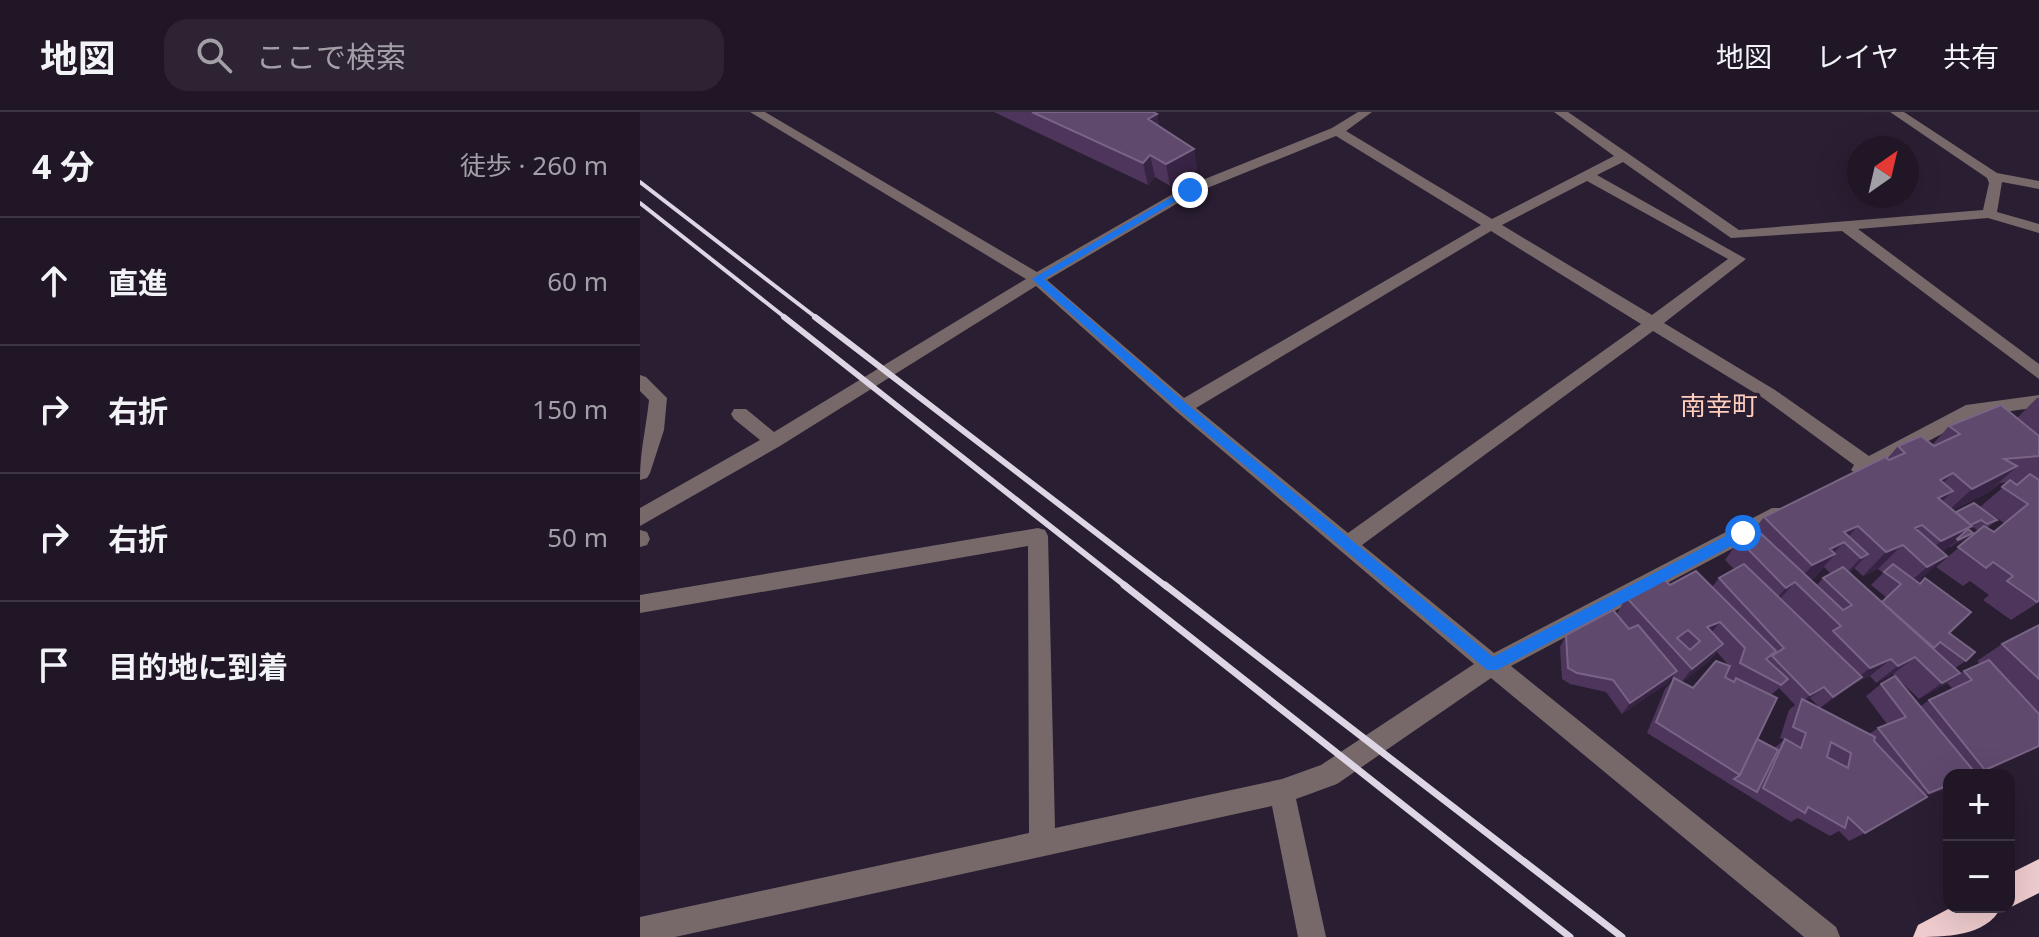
<!DOCTYPE html>
<html lang="ja">
<meta charset="utf-8">
<style>
body{margin:0;font-family:"Noto Sans","Noto Sans JP",sans-serif;background:#2d2332;color:#f1f3f6}
.controls{position:absolute;right:24px;bottom:24px;display:grid;overflow:hidden;border-radius:16px;box-shadow:0 8px 32px #0002}
.controls button{width:72px;height:72px;display:grid;place-items:center;padding:0;border:0;border-bottom:2px solid #3d3543;background:#201626;color:#f1f3f6;font:40px sans-serif}
.compass{position:absolute;left:1207px;top:24px;width:72px;height:72px;border-radius:50%;background:#201626;box-shadow:0 8px 32px #0002;rotate:34deg}
.stop{position:absolute;width:24px;height:24px;margin:-18px;border:6px solid #1a73e8;border-radius:50%;background:#fff}
.stop.end{background:#1a73e8;border-color:#fff;box-shadow:0 2px 8px #0008}
.list{margin:0;padding:0;list-style:none}
h2{display:flex;justify-content:space-between;align-items:center;height:104px;margin:0;padding:0 32px;font-size:34px}
h2 small{font-size:26px;font-weight:400;color:#a29fa7}
.list li{display:grid;grid-template-columns:52px 1fr auto;gap:24px;align-items:center;box-sizing:border-box;height:128px;padding:0 32px;border-top:2px solid #3d3543}
.list b{display:block;font-size:30px;white-space:nowrap}
.list em{font-size:26px;font-style:normal;color:#a29fa7}
.icon{flex:none;width:44px;height:44px;fill:none;stroke:currentColor;stroke-width:2;stroke-linecap:round;stroke-linejoin:round}
.map{position:relative;flex:none;width:1399px;height:825px;overflow:hidden}
header{display:flex;align-items:center;gap:48px;box-sizing:border-box;height:112px;padding:0 40px;background:#201626;border-bottom:2px solid #3d3543}
header strong{font-size:38px}
nav{display:flex;gap:44px;margin-inline-start:auto;font-size:28px}
.search{width:560px;height:72px;background:#2d2332;display:flex;align-items:center;gap:20px;box-sizing:border-box;padding:0 28px;border-radius:24px;color:#a29fa7;font-size:30px}
main{display:flex}
aside{flex:1;background:#201626}
.map>svg:first-child{display:block}
</style>
<header>
<strong>地図</strong>
<div class="search"><svg class="icon" aria-label="search" viewBox="0 0 24 24"><circle cx="10" cy="10" r="6"/><path d="M15 15l6 6"/></svg>ここで検索</div>
<nav><a>地図</a><a>レイヤ</a><a>共有</a></nav>
</header>
<main>
<aside>
<h2>4 分<small>徒歩 · 260 m</small></h2>
<ul class="list">
<li><svg class="icon" aria-label="ahead" viewBox="0 0 24 24"><path d="M12 20V5M6 11l6-6 6 6"/></svg><div><b>直進</b></div><em>60 m</em></li>
<li><svg class="icon" aria-label="right" viewBox="0 0 24 24"><path d="M7 20v-9h11M14 6l5 5-5 5"/></svg><div><b>右折</b></div><em>150 m</em></li>
<li><svg class="icon" aria-label="right" viewBox="0 0 24 24"><path d="M7 20v-9h11M14 6l5 5-5 5"/></svg><div><b>右折</b></div><em>50 m</em></li>
<li><svg class="icon" aria-label="arrive" viewBox="0 0 24 24"><path d="M6 21V4h12l-3 4 3 4H6"/></svg><div><b>目的地に到着</b></div></li>
</ul>
</aside>
<div class="map">
<svg width="1399" height="825" viewBox="0 0 1399 825">
<rect width="100%" height="100%" fill="#2a1e32"/>
<g fill="none" stroke-linecap="round" stroke-linejoin="round">
<g fill="#77696a" fill-rule="evenodd">
<path d="M110 0H125L397 160 545 75 692 16 718 0H732L706 19 852 107 974 44 914 0H928L1099 118 1343 98 1349 71 1347 66 1250 0H1264L1357 61 1399 69V77L1362 70 1357 100 1399 112V121L1348 106 1218 117 1399 252V267L1202 119 1091 126 983 50 957 63 1106 147 1024 211 1135 278 1229 344 1326 293 1399 283V295L1336 304 1220 365 1211 358 1214 353 1123 286 1013 219 722 433 854 541 1132 396H1146L1149 402 1146 408 871 554 1196 815 1200 825H1164L851 566 697 672 656 687 686 825H658L632 694 35 825H0V805L389 721 388 434 0 501V483L398 416 405 418 408 424 415 716 642 667 681 653 834 552 537 300 396 174 140 334 0 414V396L120 328 94 307 91 302 94 297H106L134 320 386 167ZM696 24 841 113 544 286 407 168 555 81ZM947 69 1088 147 1012 203 862 113ZM851 119 1001 212 708 421 556 296Z"/>
<path d="M0 263 6 265 27 286 24 318 10 361 7 366 0 368C0 338 6 317 9 288L0 279Z"/>
<polygon points="0,418 7,420 10,427 7,433 0,435"/>
</g>
<g fill="#eecbcd" fill-rule="evenodd">
<polygon points="1399,747 1399,781 1369,796 1366,795 1369,795 1369,762"/>
<path d="M1312 795H1361C1347 825 1304 825 1273 825L1278 813Z"/>
</g>
<g stroke="#ded6e4" stroke-width="4">
<polyline points="0,70 178,207"/>
<polyline points="0,91 147,207"/>
</g>
<g stroke="#ded6e4" stroke-width="6">
<polyline points="144,205 487,475"/>
<polyline points="175,205 527,475"/>
</g>
<g stroke="#ded6e4" stroke-width="7">
<polyline points="484,473 930,825"/>
<polyline points="525,473 982,825"/>
</g>
</g>
<g fill="#4d355b" fill-rule="evenodd">
<polygon points="354,0 513,0 517,2 519,14 554,37 557,58 530,74 515,65 508,73"/>
<path d="M1397 286H1399V490L1371 508 1343 488 1349 483 1330 469 1323 474 1296 455 1338 419 1333 415 1328 418 1333 421 1325 428 1310 435 1309 434 1302 440 1280 468 1277 470 1326 549 1315 556 1320 561 1307 571 1324 559 1340 552 1337 549 1362 532 1399 513V635L1337 663H1309V676L1286 684 1225 721 1209 729 1199 719 1190 724 1158 706 1151 710 1007 621 1025 577 1033 568 1032 566 1028 571 982 602 966 580 930 572 922 567 920 535 926 523 977 502 986 485 1072 475 1079 466 1094 457 1085 448 1099 428 1113 419 1124 405 1247 347 1258 334 1292 333 1309 314 1377 306ZM1369 370 1340 395 1364 411 1354 420 1347 416 1357 408 1316 400 1313 398 1349 380 1360 371ZM1184 455 1191 462 1183 466 1176 474 1170 468 1174 466ZM1214 456 1223 464 1238 457 1243 461 1231 473 1246 485 1242 490 1210 461ZM1077 540 1089 554 1053 576 1042 570 1068 550ZM1253 562 1255 564 1241 572 1226 584 1247 612 1238 616 1229 622 1165 589 1170 586 1180 596 1217 570 1230 564 1236 571ZM1256 565 1279 587 1307 571 1313 577 1289 588 1281 594ZM1139 576 1155 593 1149 598 1140 626 1144 628 1134 636 1117 627 1131 583Z"/>
</g>
<g fill="#372343">
<polygon points="517,2 521,23 508,7"/>
<polygon points="554,37 557,58 530,74 526,52"/>
<polygon points="510,43 515,65 508,73 503,51"/>
<polygon points="1377,354 1349,380 1305,402 1332,377"/>
<polygon points="1313,361 1288,387 1300,368"/>
<polygon points="1313,379 1287,404 1298,386"/>
<polygon points="1341,408 1305,438 1282,450 1280,449 1301,429"/>
<polygon points="1282,413 1238,457 1223,464 1246,440 1275,416"/>
<polygon points="1218,414 1191,444 1195,442 1174,466 1158,473 1156,471 1204,420"/>
<polygon points="1333,421 1325,428 1310,435 1318,428"/>
<polygon points="1228,442 1205,466 1198,470 1221,446"/>
<polygon points="1307,444 1280,468 1261,478 1287,455"/>
<polygon points="1155,470 1139,488 1130,494 1146,476"/>
<polygon points="1080,510 1066,527 1067,515"/>
<polygon points="1083,532 1068,550 1038,574 1052,557"/>
<polygon points="1275,545 1253,562 1236,571 1258,554"/>
<polygon points="1251,547 1230,564 1217,570 1180,596 1230,556"/>
<polygon points="1037,559 1028,571 982,602 990,591"/>
<polygon points="1320,561 1296,578 1279,587 1302,571"/>
<polygon points="1184,575 1170,586 1160,592 1170,583"/>
<polygon points="1399,634 1399,635 1336,663 1345,658"/>
<polygon points="1309,673 1309,676 1271,690 1289,681"/>
</g>
<g fill="#5f496d" stroke="#786484" stroke-width="2" fill-rule="evenodd">
<polygon points="392,0 513,0 517,2 508,7 554,37 526,52 510,43 503,51"/>
<polygon points="1361,293 1399,324 1399,344 1364,347 1377,354 1332,377 1313,361 1300,368 1313,379 1298,386 1332,414 1301,429 1282,413 1275,416 1307,444 1287,455 1263,433 1246,440 1218,414 1204,420 1228,442 1221,446 1204,430 1190,437 1195,442 1172,453 1124,405 1245,345 1249,348 1265,341 1258,334 1281,324 1294,334 1320,322 1309,314"/>
<polygon points="1390,362 1399,368 1399,488 1397,490 1367,469 1373,464 1353,450 1346,456 1318,435 1344,414 1354,420 1388,392 1362,375 1370,368 1377,373"/>
<polygon points="1334,391 1357,408 1347,412 1341,408 1331,413 1316,400"/>
<polygon points="1116,417 1203,498 1212,493 1183,466 1203,455 1320,561 1302,571 1275,545 1258,554 1251,547 1230,556 1193,519 1201,514 1155,470 1146,476 1099,428"/>
<polygon points="1328,417 1333,421 1318,428 1317,427"/>
<polygon points="1104,452 1222,565 1193,585 1184,575 1170,583 1132,544 1144,536 1079,466"/>
<polygon points="1253,452 1280,472 1285,466 1331,500 1309,521 1335,540 1326,549 1300,530 1294,536 1242,490 1261,472 1244,460"/>
<path d="M1056 459 1136 539 1126 547 1148 567 1141 573 1100 551 1105 536 1080 510 1067 515 1083 532 1052 557 986 485 1021 465 1030 473ZM1048 518 1060 529 1050 538 1037 526Z"/>
<polygon points="973,498 989,517 998,513 1037,559 990,591 973,568 937,561 928,556 926,523"/>
<polygon points="1399,513 1399,567 1362,532"/>
<polygon points="1349,548 1399,602 1399,634 1345,658 1289,588 1332,568 1324,559"/>
<polygon points="1076,549 1090,554 1085,565 1094,570 1096,566 1137,586 1100,663 1016,610 1034,566 1053,576"/>
<polygon points="1255,564 1337,663 1309,663 1309,673 1289,681 1238,616 1266,605 1241,572"/>
<path d="M1162 587 1235 625 1234 629 1287 685 1225 721 1208 705 1205 716 1168 695 1165 701 1123 676 1145 627 1161 636 1166 621 1153 615ZM1191 630 1211 641 1208 656 1187 645Z"/>
<polygon points="1117,627 1138,638 1117,680 1094,667 1100,663"/>
</g>
<polygon fill="#1a73e8" points="547,76 555,78 404,167 547,292 853,545 1099,417 1108,417 1108,425 857,558 847,558 539,298 392,167"/>
<g text-anchor="middle" dominant-baseline="central" stroke-width="7" stroke-linejoin="round" paint-order="stroke">
<g font-size="26" fill="#ffcebd" stroke="#2a1e32">
<text x="1079" y="293">南幸町</text>
</g>
</g>
</svg>
<div class="controls">
<button>+</button>
<button>−</button>
</div>
<svg class="compass" viewBox="-18 -18 36 36"><path d="M0-13l5 13h-10z" fill="#e53935"/><path d="M0 13l5-13h-10z" fill="#a29fa7"/></svg>
<div class="stop" style="left:1103px;top:421px"></div>
<div class="stop end" style="left:550px;top:78px"></div>
</div>
</main>
